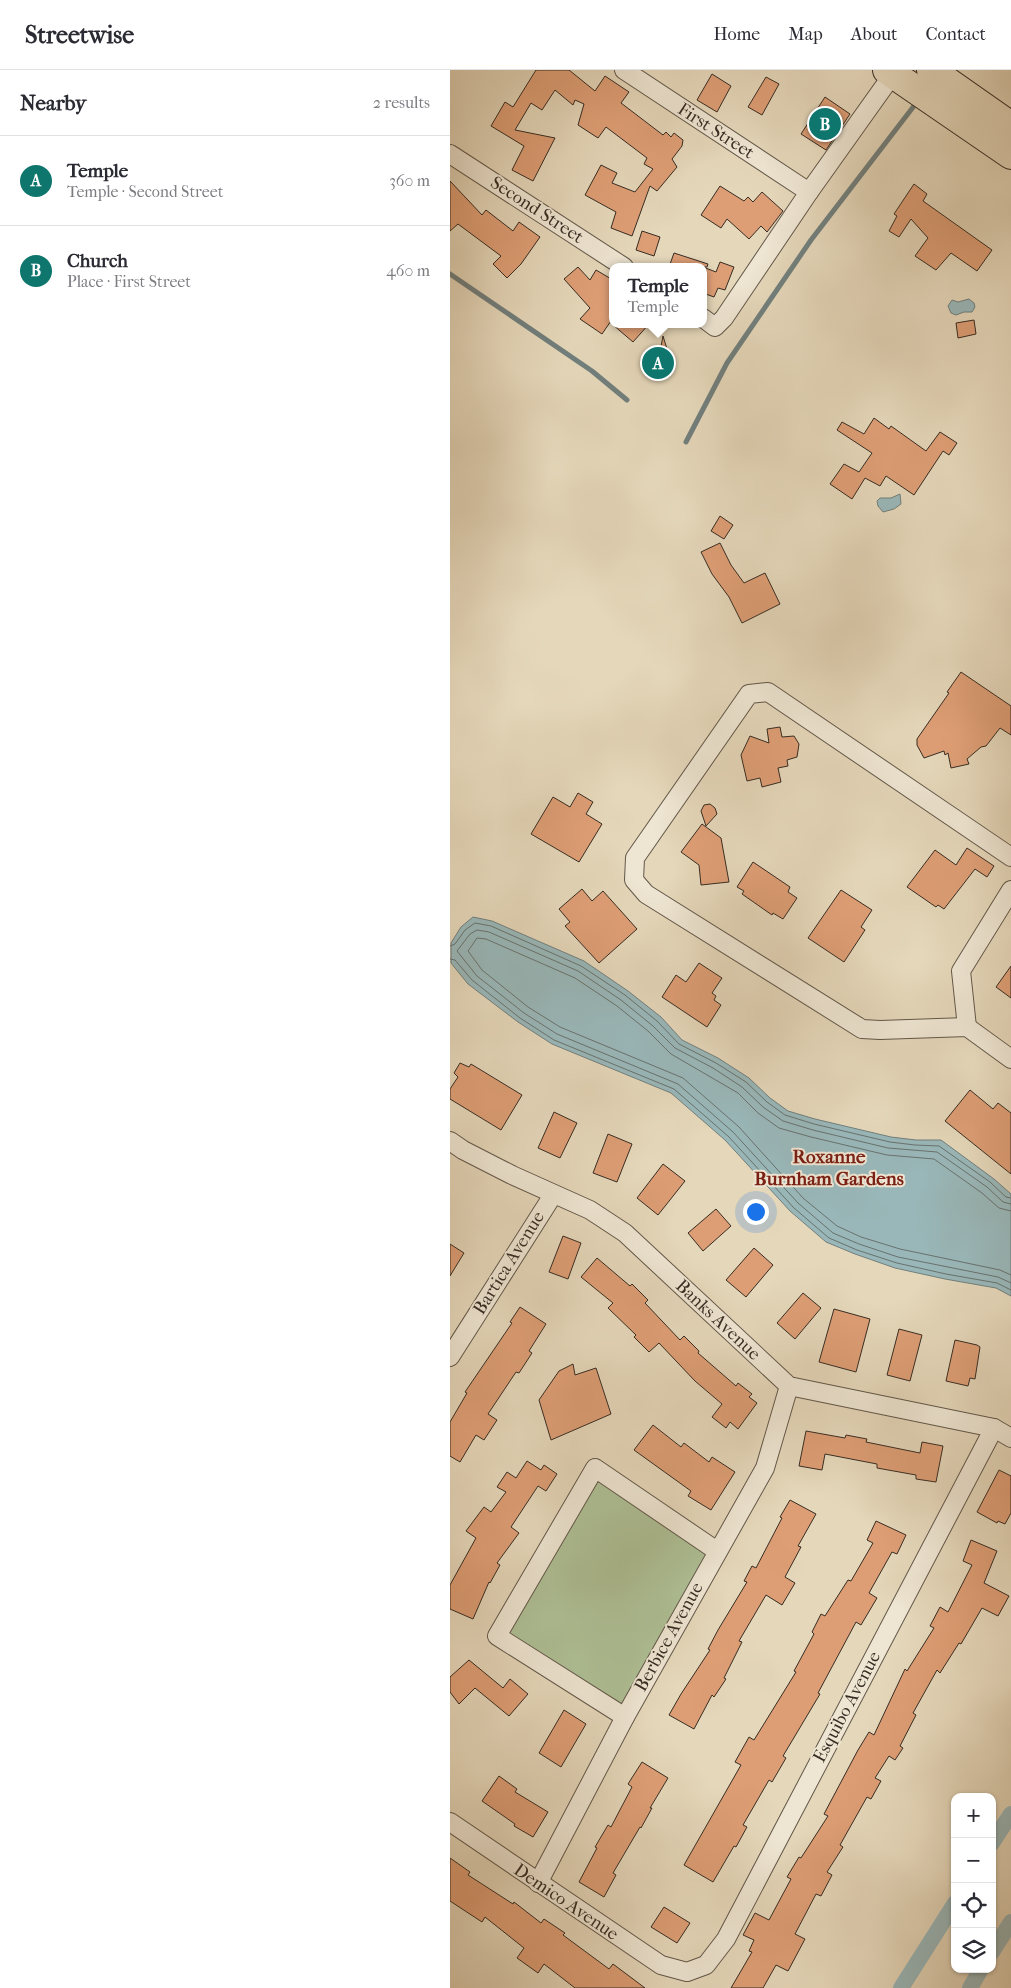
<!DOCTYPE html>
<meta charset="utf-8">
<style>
body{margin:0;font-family:"IM FELL French Canon",serif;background:#f7f7f7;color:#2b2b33}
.controls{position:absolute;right:15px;bottom:15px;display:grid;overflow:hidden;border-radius:10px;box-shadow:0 1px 4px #0004}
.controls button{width:45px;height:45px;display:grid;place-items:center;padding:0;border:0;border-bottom:1px solid #e1e1e2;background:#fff;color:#2b2b33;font:25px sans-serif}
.you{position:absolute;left:305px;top:1141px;width:18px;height:18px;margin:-12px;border:4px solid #fff;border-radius:50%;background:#1a73e8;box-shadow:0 0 0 8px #1a73e833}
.badge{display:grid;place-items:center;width:32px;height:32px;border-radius:50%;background:#0f766e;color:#fff;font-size:16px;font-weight:700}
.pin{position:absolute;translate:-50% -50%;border:2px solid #fff;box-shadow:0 1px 5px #0006}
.popup{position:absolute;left:159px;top:193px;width:98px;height:65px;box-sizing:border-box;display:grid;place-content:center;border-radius:10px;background:#fff;filter:drop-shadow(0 1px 4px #0005);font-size:16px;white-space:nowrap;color:#7c7c81}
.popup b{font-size:19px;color:#2b2b33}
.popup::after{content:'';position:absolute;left:50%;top:100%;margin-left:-10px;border:10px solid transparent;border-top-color:#fff}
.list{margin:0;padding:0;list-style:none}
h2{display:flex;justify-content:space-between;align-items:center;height:65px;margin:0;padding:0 20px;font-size:21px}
h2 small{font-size:16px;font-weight:400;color:#7c7c81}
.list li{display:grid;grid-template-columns:32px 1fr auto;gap:15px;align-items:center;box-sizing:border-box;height:90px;padding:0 20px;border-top:1px solid #e1e1e2}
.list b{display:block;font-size:19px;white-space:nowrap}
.list p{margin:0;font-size:16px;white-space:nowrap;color:#7c7c81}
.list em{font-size:16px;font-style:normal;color:#7c7c81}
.icon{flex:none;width:28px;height:28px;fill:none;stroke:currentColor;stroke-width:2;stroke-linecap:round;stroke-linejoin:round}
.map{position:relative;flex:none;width:561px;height:1918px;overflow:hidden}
header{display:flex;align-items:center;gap:30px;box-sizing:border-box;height:70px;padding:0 25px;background:#fff;border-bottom:1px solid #e1e1e2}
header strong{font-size:24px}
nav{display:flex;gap:28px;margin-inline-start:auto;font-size:18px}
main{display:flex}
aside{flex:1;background:#fff}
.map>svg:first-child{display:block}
</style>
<header>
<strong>Streetwise</strong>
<nav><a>Home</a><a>Map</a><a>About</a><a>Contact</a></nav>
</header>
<main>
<aside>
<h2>Nearby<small>2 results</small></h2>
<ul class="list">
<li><span class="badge">A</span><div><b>Temple</b><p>Temple · Second Street</p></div><em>360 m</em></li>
<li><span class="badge">B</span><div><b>Church</b><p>Place · First Street</p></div><em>460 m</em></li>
</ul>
</aside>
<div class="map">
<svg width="561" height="1918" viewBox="0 0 561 1918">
<rect width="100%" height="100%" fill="#e5d7ba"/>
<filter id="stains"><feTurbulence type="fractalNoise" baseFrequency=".004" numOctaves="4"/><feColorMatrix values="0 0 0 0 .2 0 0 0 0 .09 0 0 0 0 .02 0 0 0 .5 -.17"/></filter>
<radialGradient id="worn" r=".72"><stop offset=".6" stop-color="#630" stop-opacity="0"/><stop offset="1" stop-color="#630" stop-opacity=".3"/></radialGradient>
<polygon fill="#aebf95" stroke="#72765c" points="145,1398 267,1481 175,1647 47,1566"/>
<g fill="#99b7b9" stroke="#717f7d">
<polygon points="519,229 524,233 525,237 522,242 514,242 506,245 501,243 498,236 502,230 508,232"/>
<polygon points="450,424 451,434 444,439 433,442 428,436 427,431 430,428 441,428"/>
<polygon points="23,847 42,851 134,891 178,921 211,947 232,970 268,988 299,1008 320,1028 338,1041 365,1049 441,1067 466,1070 491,1070 544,1109 561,1124 561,1226 546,1218 495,1209 445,1198 405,1184 376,1172 340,1141 275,1070 221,1023 102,974 68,952 18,914 1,893 1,873 11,857"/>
</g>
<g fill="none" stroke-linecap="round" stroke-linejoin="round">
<g stroke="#68726e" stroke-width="1">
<polyline points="0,876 5,874 15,860 25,853 41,856 131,896 175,925 207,951 229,974 266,993 296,1012 317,1032 335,1045 364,1054 440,1072 465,1075 489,1076 540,1112 556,1127 561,1128"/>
<polyline points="0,889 5,890 22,910 70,948 104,970 224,1019 279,1067 344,1138 379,1168 407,1180 447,1193 496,1204 547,1213 561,1220"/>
<polyline points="561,1134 553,1132 537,1117 487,1082 438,1078 363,1060 333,1051 313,1037 292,1017 263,998 225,978 203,956 171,930 128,901 39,862 27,860 20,864 7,881 27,906 74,943 107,964 228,1014 283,1062 348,1133 383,1163 409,1174 448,1187 548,1207 561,1213"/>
<polyline points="561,1141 549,1138 532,1123 484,1089 437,1085 361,1067 329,1058 308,1043 288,1023 221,984 198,961 167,936 125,908 36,869 27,868 18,881 32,900 78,937 110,957 233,1008 289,1057 353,1128 387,1156 411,1167 450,1179 550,1200 561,1205"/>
</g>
<g stroke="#717f7d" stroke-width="5">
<polyline points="0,204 142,301 177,330"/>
<polyline points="236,372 277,293 361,170 467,32"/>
</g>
<g stroke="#99b7b9" stroke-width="16">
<polyline points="542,1773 561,1744"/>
<polyline points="542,1882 561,1852"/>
<polyline points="451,1918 505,1833"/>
<polyline points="520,1918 531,1899"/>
</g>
</g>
<g fill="#de9e75" stroke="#362c23">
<polygon points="86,0 119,0 145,21 155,6 179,22 171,33 213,65 216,62 221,67 224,63 233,70 232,76 222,89 227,97 207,121 200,116 182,166 161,158 166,142 135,125 151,95 167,103 162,113 185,122 203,99 194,94 197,88 156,57 148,68 128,55 134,34 125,30 123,35 105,20 92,40 81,33 65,60 105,68 83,111 62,100 74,76 41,56 55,32 63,37"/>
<polygon points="262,4 281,16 267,42 247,30"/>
<polygon points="316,7 329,14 312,45 298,37"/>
<polygon points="375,27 400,44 376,80 351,64"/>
<polygon points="0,111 32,145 36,140 63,161 69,152 90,167 71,194 57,208 43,194 51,186 8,154 0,161"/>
<polygon points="464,114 477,124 473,131 542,180 527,201 501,183 486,200 465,186 478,168 461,149 449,167 439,161 447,146 444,144"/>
<polygon points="270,116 294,131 298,127 303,132 312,122 333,141 317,162 311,156 299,169 277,149 271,158 251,145"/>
<polygon points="192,161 210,167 204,186 186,180"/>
<polygon points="224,183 258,194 257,197 219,197"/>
<polygon points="270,192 284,197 275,220 268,218 264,227 253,223 253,197 266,202"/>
<polygon points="128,197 140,210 146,200 163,210 163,248 152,264 130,249 140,238 114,209"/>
<polygon points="524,250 526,264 508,268 506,253"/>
<polygon points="162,254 199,254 183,272"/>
<polygon points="213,266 222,295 217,304 205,306 196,300 195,289 205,291 205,286 209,287"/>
<polygon points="424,348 439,359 441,356 476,381 490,362 507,373 499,385 493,381 464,425 436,406 430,416 415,408 402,429 380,414 394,394 409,402 422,383 387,360 392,352 414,364"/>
<polygon points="270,446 283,455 274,469 261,461"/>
<polygon points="270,473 281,495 294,513 315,503 330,534 292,553 279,527 262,504 251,482"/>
<polygon points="511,602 561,636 561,665 550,658 536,676 531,677 517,689 519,694 501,698 498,683 495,685 494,681 474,688 467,675 467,669 499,623 497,622"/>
<polygon points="330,657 332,667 344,666 349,674 347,687 337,690 338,696 328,698 331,712 312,717 310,708 297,711 291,685 300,666 319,673 317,659"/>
<polygon points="128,723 143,732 136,744 152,754 129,792 81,764 103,727 120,737"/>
<polygon points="260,734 265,738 267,744 256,756 251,741 254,735"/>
<polygon points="252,754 271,768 279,812 251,815 249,795 231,782"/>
<polygon points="517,778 544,796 537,807 525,799 494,839 488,835 486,837 457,817 485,780 506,795"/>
<polygon points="303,792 340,817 338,822 347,828 333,849 323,843 322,845 292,824 294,821 287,817"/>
<polygon points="132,819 142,831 153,821 187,859 149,893 115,856 120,852 109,839"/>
<polygon points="391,820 422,840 411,857 415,860 394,892 358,868"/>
<polygon points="249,893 272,908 262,923 266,926 264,930 271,935 257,957 212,927 226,905 236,912"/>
<polygon points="561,896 561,928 546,917"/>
<polygon points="10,993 19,997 21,994 72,1025 51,1060 0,1029 0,1019 8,1007 4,1003"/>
<polygon points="520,1020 543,1039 548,1033 561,1043 561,1104 495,1051"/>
<polygon points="104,1042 127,1053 110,1088 88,1078"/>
<polygon points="158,1064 182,1074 167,1112 143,1103"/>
<polygon points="213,1094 235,1111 208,1145 187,1128"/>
<polygon points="266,1139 281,1156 253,1181 238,1163"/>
<polygon points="113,1166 131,1173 118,1209 99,1202"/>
<polygon points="0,1174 14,1183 0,1206"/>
<polygon points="304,1178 323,1195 296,1227 276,1210"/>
<polygon points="147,1188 180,1216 182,1214 198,1230 195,1233 230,1270 234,1266 249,1281 248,1283 286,1316 288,1313 302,1324 299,1327 307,1333 288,1359 280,1352 276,1358 262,1347 272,1334 245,1311 209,1273 199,1282 184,1267 186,1265 158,1238 163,1233 131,1207"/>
<polygon points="353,1223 371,1238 345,1269 327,1253"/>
<polygon points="70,1237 96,1254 79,1281 82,1283 69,1303 66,1302 38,1344 47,1350 34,1370 26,1365 10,1392 0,1386 0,1352 17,1323 15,1322 62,1253 60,1252"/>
<polygon points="384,1239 420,1249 406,1302 369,1292"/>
<polygon points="449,1259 472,1265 460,1311 437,1305"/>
<polygon points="505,1270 527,1275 530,1277 525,1309 520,1308 518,1316 496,1311"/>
<polygon points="123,1294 125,1305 146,1298 161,1344 101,1370 89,1330 109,1301"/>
<polygon points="203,1355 231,1377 234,1373 259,1392 262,1387 285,1402 261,1440 238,1426 241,1421 184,1380"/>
<polygon points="356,1361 395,1368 396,1365 417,1369 416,1372 470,1383 472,1372 493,1376 486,1412 466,1409 466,1405 427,1398 427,1394 375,1384 372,1400 349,1396"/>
<polygon points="77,1391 91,1400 94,1395 107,1404 96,1421 88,1416 61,1457 69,1463 47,1493 50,1495 40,1513 39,1512 23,1549 0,1539 0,1515 26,1468 16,1461 34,1437 41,1442 56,1422 47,1417 57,1402 66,1408"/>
<polygon points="549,1400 561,1406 561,1443 555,1454 548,1451 547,1453 527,1442"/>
<polygon points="340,1430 366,1444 348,1476 351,1477 335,1507 345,1513 332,1535 316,1525 289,1571 292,1572 274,1608 276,1609 264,1627 262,1625 244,1659 219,1645 231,1624 260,1580 258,1579 268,1560 297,1512 294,1511 302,1496 306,1498 332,1448 330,1447"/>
<polygon points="426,1451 456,1465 447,1484 442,1482 419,1523 427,1528 411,1555 406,1552 368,1623 370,1624 333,1686 336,1688 322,1712 319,1710 293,1755 297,1757 286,1777 284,1776 263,1812 234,1795 291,1695 285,1692 299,1667 304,1670 346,1602 344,1601 364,1564 362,1562 371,1544 375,1546 398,1510 401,1511 423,1473 417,1470"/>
<polygon points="521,1470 547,1481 534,1513 559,1526 548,1546 532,1538 511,1574 509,1573 490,1603 487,1600 463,1643 466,1645 450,1676 453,1678 445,1690 439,1686 425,1708 431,1711 421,1729 417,1727 390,1775 393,1777 377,1802 382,1805 371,1826 366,1824 345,1864 355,1869 338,1901 326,1895 313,1918 281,1918 302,1882 299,1881 304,1870 293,1865 305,1843 319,1850 341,1809 337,1807 349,1787 351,1788 378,1746 374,1744 408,1680 419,1662 424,1665 455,1599 457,1601 484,1558 480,1556 490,1537 498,1542 522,1495 513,1491"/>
<polygon points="19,1590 53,1618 60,1609 78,1624 59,1646 25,1618 9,1634 0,1622 0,1607"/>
<polygon points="114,1640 136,1654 111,1697 89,1683"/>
<polygon points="192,1692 218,1708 200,1738 202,1738 191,1758 190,1757 163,1803 166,1805 154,1827 129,1812 147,1778 145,1777 158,1755 161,1757 182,1717 178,1714"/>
<polygon points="49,1706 67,1719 65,1722 98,1742 83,1767 64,1756 65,1754 32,1731"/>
<polygon points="0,1788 20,1802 18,1805 63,1834 64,1832 91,1853 94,1849 115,1863 113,1865 159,1899 163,1894 195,1918 125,1918 94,1894 88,1903 67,1888 74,1878 35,1847 32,1852 0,1831"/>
<polygon points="214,1837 240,1853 227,1873 201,1857"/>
</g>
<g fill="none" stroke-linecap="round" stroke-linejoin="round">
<defs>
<g id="minor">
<polyline points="174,0 359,122"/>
<polyline points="0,84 174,197"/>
<polyline points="253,248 265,257 274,248 359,122 443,4"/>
<polyline points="561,787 318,622 299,624 185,788 184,810 196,824 412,959 430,960 517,957 561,989"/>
<polyline points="517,957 511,901 561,820"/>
<polyline points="0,1071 13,1080 62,1105 140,1140 175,1163 339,1316 544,1358 561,1368"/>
<polyline points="0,1287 103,1125"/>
<polyline points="175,1647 47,1566 145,1398 267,1481"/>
<polyline points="0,1752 211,1895 237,1902 256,1895 276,1869 544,1358"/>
<polyline points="88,1813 175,1647 315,1398 339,1316"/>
</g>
<g id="primary">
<polyline points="437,0 561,85"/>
<polyline points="481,0 561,56"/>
</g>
</defs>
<use href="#minor" stroke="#625749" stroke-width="20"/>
<use href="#primary" stroke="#362c23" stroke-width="30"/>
<use href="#minor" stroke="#eee5d2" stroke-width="18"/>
<use href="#primary" stroke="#e5d7ba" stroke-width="28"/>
</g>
<g text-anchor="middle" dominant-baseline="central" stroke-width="4" stroke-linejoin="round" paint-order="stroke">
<g font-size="18" fill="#362c23" stroke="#eee5d2">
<text transform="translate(266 61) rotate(33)">First Street</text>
<text transform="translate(87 140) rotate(33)">Second Street</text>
<text transform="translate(59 1193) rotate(-58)">Bartica Avenue</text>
<text transform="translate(268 1250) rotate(43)">Banks Avenue</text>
<text transform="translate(219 1567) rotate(-61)">Berbice Avenue</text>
<text transform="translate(397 1637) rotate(-62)">Esquibo Avenue</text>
<text transform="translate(116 1832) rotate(34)">Demico Avenue</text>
</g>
<g font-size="19" font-weight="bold" fill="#7a1f14" stroke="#eee5d2">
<text x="379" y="1087">Roxanne<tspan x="379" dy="22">Burnham Gardens</tspan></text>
</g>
</g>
<rect width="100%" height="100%" filter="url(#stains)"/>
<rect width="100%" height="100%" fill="url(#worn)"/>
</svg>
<div class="controls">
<button>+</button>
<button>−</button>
<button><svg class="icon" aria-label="locate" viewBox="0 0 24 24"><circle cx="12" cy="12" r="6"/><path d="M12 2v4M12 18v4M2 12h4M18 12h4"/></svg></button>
<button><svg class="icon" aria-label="layers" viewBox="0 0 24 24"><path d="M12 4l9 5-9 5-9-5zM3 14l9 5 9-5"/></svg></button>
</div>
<div class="you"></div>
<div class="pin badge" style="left:208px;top:293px">A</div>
<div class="popup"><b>Temple</b>Temple</div>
<div class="pin badge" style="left:375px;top:54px">B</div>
</div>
</main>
